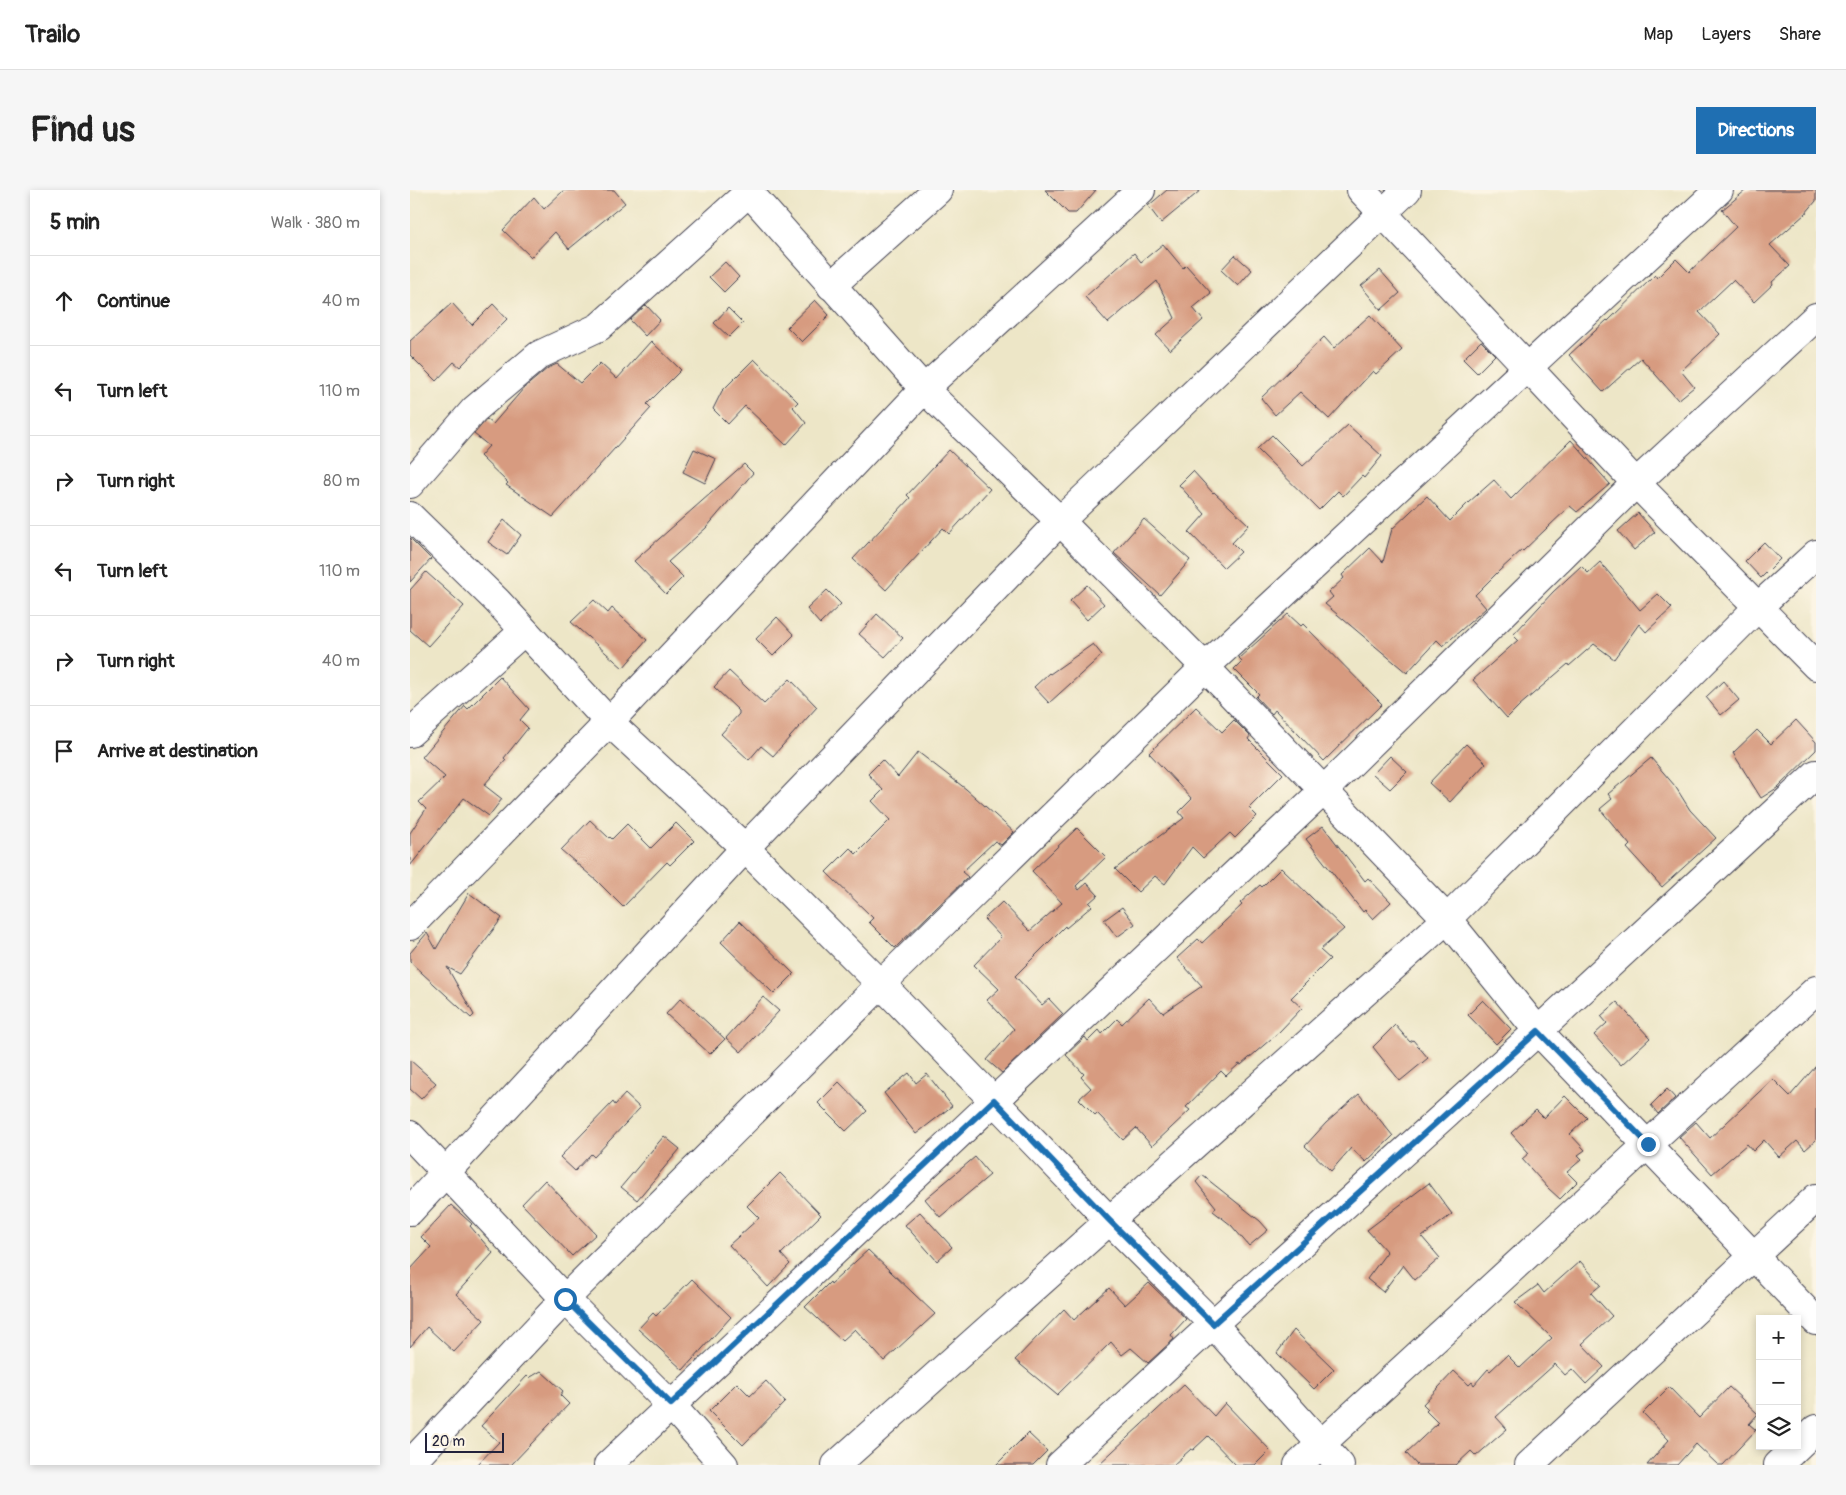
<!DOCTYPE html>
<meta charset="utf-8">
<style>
body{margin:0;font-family:Pangolin,sans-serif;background:#f6f6f6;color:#222}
.controls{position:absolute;right:15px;bottom:15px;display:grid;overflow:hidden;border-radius:0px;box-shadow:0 2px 8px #0003}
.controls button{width:45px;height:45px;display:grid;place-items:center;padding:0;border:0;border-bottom:1px solid #e0e0e0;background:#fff;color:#222;font:25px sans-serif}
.scale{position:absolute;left:15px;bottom:12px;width:79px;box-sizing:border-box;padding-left:5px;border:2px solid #22223b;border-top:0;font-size:14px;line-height:18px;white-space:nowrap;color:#22223b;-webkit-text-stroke:4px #fcf5e5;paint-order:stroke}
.stop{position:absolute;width:15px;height:15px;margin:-11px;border:4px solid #1f6fb2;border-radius:50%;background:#fff}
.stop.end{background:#1f6fb2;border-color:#fff;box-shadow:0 1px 5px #0008}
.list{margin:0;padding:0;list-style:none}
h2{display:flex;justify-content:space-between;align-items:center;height:65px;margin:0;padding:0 20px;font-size:21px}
h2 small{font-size:16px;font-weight:400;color:#767676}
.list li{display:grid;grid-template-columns:32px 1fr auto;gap:15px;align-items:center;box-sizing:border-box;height:90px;padding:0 20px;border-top:1px solid #e0e0e0}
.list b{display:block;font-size:19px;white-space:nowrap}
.list em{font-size:16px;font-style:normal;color:#767676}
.icon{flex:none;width:28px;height:28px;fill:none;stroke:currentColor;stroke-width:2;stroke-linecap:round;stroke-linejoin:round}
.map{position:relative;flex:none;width:1406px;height:1275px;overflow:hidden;border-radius:0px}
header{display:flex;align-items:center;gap:30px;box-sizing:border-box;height:70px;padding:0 25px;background:#fff;border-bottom:1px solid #e0e0e0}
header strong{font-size:24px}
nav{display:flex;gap:28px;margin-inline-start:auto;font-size:18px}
.intro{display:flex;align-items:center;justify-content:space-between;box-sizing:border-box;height:120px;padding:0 30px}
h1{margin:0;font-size:35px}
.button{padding:12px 22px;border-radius:0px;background:#1f6fb2;color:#fff;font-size:18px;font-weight:700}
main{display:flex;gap:30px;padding:0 30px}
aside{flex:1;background:#fff;border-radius:0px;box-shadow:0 2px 8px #0003}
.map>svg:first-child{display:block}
</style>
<header>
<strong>Trailo</strong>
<nav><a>Map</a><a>Layers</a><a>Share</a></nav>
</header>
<div class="intro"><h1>Find us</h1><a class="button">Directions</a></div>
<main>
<aside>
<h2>5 min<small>Walk · 380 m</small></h2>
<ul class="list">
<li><svg class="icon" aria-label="ahead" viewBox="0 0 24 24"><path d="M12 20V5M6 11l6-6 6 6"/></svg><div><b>Continue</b></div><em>40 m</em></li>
<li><svg class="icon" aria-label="left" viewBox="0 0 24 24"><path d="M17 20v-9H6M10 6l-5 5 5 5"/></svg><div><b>Turn left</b></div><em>110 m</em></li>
<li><svg class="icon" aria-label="right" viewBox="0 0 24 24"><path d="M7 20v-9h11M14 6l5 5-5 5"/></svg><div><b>Turn right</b></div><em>80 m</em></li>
<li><svg class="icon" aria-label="left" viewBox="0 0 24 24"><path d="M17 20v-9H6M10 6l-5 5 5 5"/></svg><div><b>Turn left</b></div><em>110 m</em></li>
<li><svg class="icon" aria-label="right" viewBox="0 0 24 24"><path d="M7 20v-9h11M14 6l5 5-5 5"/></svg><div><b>Turn right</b></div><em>40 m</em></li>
<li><svg class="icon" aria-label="arrive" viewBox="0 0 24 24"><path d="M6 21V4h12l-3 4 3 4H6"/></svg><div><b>Arrive at destination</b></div></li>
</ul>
</aside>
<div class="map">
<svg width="1406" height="1275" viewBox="0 0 1406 1275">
<rect width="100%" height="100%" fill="#fcf5e5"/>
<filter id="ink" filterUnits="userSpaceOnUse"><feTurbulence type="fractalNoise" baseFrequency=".02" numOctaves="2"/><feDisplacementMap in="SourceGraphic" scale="10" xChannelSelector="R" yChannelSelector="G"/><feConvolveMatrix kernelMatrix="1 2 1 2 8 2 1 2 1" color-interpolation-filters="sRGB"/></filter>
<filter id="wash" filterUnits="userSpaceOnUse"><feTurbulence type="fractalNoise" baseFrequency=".0096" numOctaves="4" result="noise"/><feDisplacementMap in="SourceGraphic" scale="20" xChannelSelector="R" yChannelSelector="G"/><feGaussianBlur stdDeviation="1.12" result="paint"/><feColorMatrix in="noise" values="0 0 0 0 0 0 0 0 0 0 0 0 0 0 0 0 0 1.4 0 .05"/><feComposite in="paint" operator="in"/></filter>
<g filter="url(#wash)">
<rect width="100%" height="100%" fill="#ede6c7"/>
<g id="blocks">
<g fill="#d79b80">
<polygon points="154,0 204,0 215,13 159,59 145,42 121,67 93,40 124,7 134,19"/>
<polygon points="635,0 686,0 666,23 658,23"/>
<polygon points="757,0 791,0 751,33 738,16"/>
<polygon points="1336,0 1406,0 1406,11 1395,24 1360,55 1380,76 1362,92 1363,94 1344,112 1323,90 1289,122 1310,144 1271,181 1284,197 1268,210 1231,168 1193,202 1159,165 1197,130 1198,131 1245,85 1247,88 1266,69 1279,82 1326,37 1312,20"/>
<polygon points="753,54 773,78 776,75 801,103 783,118 793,130 760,160 746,145 765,128 747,91 698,133 675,107 724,63 731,72"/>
<polygon points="825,65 842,80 828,96 811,80"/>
<polygon points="315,72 329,87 314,102 299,87"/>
<polygon points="970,80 990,103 971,120 951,96"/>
<polygon points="405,110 419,125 392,152 377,137"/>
<polygon points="42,113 62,135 83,114 97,129 50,177 44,172 26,191 0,165 0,151"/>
<polygon points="236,115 250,130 235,146 220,130"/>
<polygon points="318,118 333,133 319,147 304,133"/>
<polygon points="960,125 992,160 966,184 963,181 919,229 890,202 865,225 851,208 914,147 924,158"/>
<polygon points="241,151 271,180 237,214 241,218 143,327 96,295 98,293 70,266 79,256 64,244 77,229 83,234 114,198 138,178 147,174 170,193 190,173 207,189"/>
<polygon points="1071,151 1085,165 1067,183 1053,169"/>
<polygon points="344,169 388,212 383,217 396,233 376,255 335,216 318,234 303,219 312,201"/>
<polygon points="938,235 972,266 954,288 952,286 933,306 928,301 909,320 847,259 862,245 893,276"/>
<polygon points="1161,250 1200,294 1167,322 1160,316 1113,361 1112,360 1089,381 1065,405 1076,418 1033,456 1027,450 997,483 915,414 923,407 919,402 934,388 932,385 960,358 973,372 982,339 1017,306 1040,331 1059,312 1084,290 1101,309"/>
<polygon points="284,259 306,269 295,293 273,282"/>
<polygon points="539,260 580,299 539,344 533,338 476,400 443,369 500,308 497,305"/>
<polygon points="334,274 343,283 296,338 258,372 273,387 256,404 224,371"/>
<polygon points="783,281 803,303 804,302 839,335 822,353 831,362 814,378 779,342 795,324 769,295"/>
<polygon points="1228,323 1245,342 1224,360 1208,341"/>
<polygon points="734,329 780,370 750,405 704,363"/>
<polygon points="94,330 111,345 97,365 78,352"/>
<polygon points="0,348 21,369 0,392"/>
<polygon points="1354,352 1370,369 1351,388 1335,371"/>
<polygon points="1190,372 1230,420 1248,404 1262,418 1236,442 1229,434 1204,469 1184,454 1159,476 1158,474 1109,516 1097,528 1063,490 1108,450 1103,445 1143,402 1171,376 1178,383"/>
<polygon points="16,382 54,416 18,456 0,440 0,400"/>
<polygon points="677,395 694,414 677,430 660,411"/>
<polygon points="417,400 431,414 410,434 397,419"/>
<polygon points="184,410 198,423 202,418 237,450 213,478 161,432"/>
<polygon points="467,424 493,448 475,467 449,444"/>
<polygon points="878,424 891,436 893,434 972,514 914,571 865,520 862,524 846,507 849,504 824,479 832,471 829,468"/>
<polygon points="367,427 384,445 363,466 346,449"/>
<polygon points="683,454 692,465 639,513 624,497 639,483 640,484"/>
<polygon points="319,481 354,514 380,489 407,517 363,566 351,556 339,570 311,544 329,524 329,521 304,497"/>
<polygon points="90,487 119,519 110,530 118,538 94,568 96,570 74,595 92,609 79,626 54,608 0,676 0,643 16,619 9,612 35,587 12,567 55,516 58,519"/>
<polygon points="1313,491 1329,510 1311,525 1296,507"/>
<polygon points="786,517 812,542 824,530 840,546 838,549 873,584 839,618 847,626 825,648 820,643 793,668 782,657 755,694 745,686 728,702 705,679 774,628 769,622 782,609 739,563"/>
<polygon points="1386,530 1406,552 1406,560 1367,598 1351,608 1323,563 1347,540 1361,554"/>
<polygon points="1056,554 1076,573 1040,612 1019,593"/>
<polygon points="508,562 556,599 604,642 591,655 585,651 552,682 558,687 485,758 459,732 463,728 416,682 440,658 446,664 480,630 462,611 473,600 458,584 472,570 488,587"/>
<polygon points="980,566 997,582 980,599 963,584"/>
<polygon points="1241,568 1265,596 1280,620 1306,648 1252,697 1217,658 1220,655 1190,619 1202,609 1198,604"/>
<polygon points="180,630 199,648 200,647 202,649 217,634 241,658 266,633 284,651 260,675 257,672 213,717 187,691 151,660"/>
<polygon points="913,636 955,691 958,688 981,712 963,729 955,720 953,722 896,649"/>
<polygon points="667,638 696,667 666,696 669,700 677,693 688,705 679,713 682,716 656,738 655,736 605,786 632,815 639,809 653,824 592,883 577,870 604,839 577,810 589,799 564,775 591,747 574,729 592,712 620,741 652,713 622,681"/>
<polygon points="871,678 934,739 910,760 920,769 881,808 892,818 869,842 831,875 829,874 816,886 811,881 776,917 780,920 742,956 726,938 713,950 687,923 685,925 669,909 681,898 671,887 674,884 656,865 675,847 678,851 689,840 692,844 707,829 712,834 739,808 753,823 792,796 767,768 788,749 792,753 832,715 830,713 850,695 852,697"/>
<polygon points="59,703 92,728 50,784 37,777 64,825 61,828 0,772 0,763 17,743 26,759"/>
<polygon points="712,717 725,734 707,747 694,730"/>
<polygon points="330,731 384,784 364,804 311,752"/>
<polygon points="353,807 369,821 331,862 316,848"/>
<polygon points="271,808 315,849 300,864 256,824"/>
<polygon points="1073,810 1101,839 1086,854 1058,825"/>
<polygon points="1207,812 1240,848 1211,875 1184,845 1197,833 1191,826"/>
<polygon points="985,835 1000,852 1003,850 1018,868 990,891 963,857"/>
<polygon points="0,870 26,893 11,909 0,899"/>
<polygon points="1406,876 1406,950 1395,960 1387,951 1369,967 1354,950 1343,961 1337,954 1302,984 1269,947 1286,932 1300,948 1363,889 1380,906"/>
<polygon points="499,883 506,893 517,884 542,916 506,944 474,903"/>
<polygon points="429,892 457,921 436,941 408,913"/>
<polygon points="1257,899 1265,908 1248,924 1241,915"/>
<polygon points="215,904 230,918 184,967 181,964 165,981 150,967 203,912 205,915"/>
<polygon points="949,904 983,946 956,972 941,958 921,981 895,956 916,933"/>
<polygon points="1155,906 1177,928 1160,944 1175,960 1168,965 1172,969 1157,982 1167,992 1150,1009 1138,998 1112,969 1119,963 1101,943 1126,920 1134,928"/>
<polygon points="254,946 270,959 227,1010 211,997"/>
<polygon points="565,967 580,985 530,1027 515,1009"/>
<polygon points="370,983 411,1025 371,1064 380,1074 358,1097 319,1055 349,1028 337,1016"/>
<polygon points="792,985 850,1031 858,1040 839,1056 821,1035 803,1021 806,1017 786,992"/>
<polygon points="135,990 186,1044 162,1066 112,1014"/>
<polygon points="1019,993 1042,1024 1012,1047 1030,1068 1005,1090 993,1075 973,1102 957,1089 977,1062 957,1040"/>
<polygon points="41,1015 62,1034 60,1036 83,1063 46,1104 74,1130 44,1162 17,1137 0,1157 0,1080 21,1057 11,1047"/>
<polygon points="510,1022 542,1057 527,1071 495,1035"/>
<polygon points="458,1060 525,1124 474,1171 445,1139 432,1151 395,1117 420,1092 421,1094"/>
<polygon points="1170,1071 1191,1095 1181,1103 1202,1126 1172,1154 1194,1177 1176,1194 1162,1179 1155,1185 1145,1174 1086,1227 1097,1239 1066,1266 1061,1261 1046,1275 1007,1275 996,1263 1028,1233 1016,1221 1018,1219 1013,1214 1044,1181 1059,1195 1062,1192 1064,1195 1078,1179 1080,1181 1097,1165 1110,1178 1142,1148 1105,1112 1128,1095 1134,1103"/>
<polygon points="282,1089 321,1127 273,1180 228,1139 243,1123 246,1126"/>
<polygon points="739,1093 776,1129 761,1145 764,1149 738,1173 721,1158 712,1165 701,1152 647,1205 605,1170 654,1119 664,1130 699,1098 715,1115"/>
<polygon points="884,1140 924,1179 904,1199 867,1163"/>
<polygon points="131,1181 153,1201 150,1205 159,1214 101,1275 67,1275 89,1252 71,1236 117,1186 119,1188"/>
<polygon points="356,1191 375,1212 333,1255 299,1221 327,1193 340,1206"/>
<polygon points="774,1195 804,1226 815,1213 860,1260 845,1275 826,1275 798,1246 783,1260 781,1259 763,1275 688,1275"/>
<polygon points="1259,1197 1289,1228 1319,1197 1348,1224 1339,1234 1346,1240 1313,1275 1308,1275 1286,1254 1267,1275 1237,1275 1259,1250 1233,1223"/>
<polygon points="618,1243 637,1261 623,1275 586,1275"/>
</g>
</g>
</g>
<g filter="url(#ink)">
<use href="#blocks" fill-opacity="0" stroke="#403f50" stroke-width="1"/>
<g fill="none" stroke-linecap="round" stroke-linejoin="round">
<defs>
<g id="minor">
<polyline points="337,0 514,199 650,331 795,477 1037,729 1128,841 1406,1131"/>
<polyline points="951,0 1226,293 1406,476"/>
<polyline points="421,96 528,0"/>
<polyline points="0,294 64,220 129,165 189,137 339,2"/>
<polyline points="0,326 87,411 199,532 335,658 471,794 699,1030 803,1134 930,1275"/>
<polyline points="0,543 114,441"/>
<polyline points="0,736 199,532 514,199 731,0"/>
<polyline points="0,945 155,1109 261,1215 314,1275"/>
<polyline points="0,1021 335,658 650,331 997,0"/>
<polyline points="0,1274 155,1109 471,794 795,477 1309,0"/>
<polyline points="198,1275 913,601 1226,293 1406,127"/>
<polyline points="426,1275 1037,729 1349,416 1406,364"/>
<polyline points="650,1275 803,1134 1128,841 1406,584"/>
<polyline points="888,1275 1406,800"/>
<polyline points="1119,1275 1406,1008"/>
<polyline points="1368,1275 1406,1239"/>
</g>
</defs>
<use href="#minor" stroke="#403f50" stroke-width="30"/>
<use href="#minor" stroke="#fff" stroke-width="28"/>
</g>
</g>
<g fill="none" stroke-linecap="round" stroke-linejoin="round" filter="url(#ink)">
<polyline stroke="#1f6fb2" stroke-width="6" points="155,1109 261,1214 584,910 699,1030 803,1134 1128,841 1238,954"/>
</g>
</svg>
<div class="controls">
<button>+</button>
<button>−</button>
<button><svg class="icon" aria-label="layers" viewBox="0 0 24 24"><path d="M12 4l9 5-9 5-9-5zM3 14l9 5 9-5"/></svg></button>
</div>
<div class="scale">20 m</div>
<div class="stop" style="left:155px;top:1109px"></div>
<div class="stop end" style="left:1238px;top:954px"></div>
</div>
</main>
